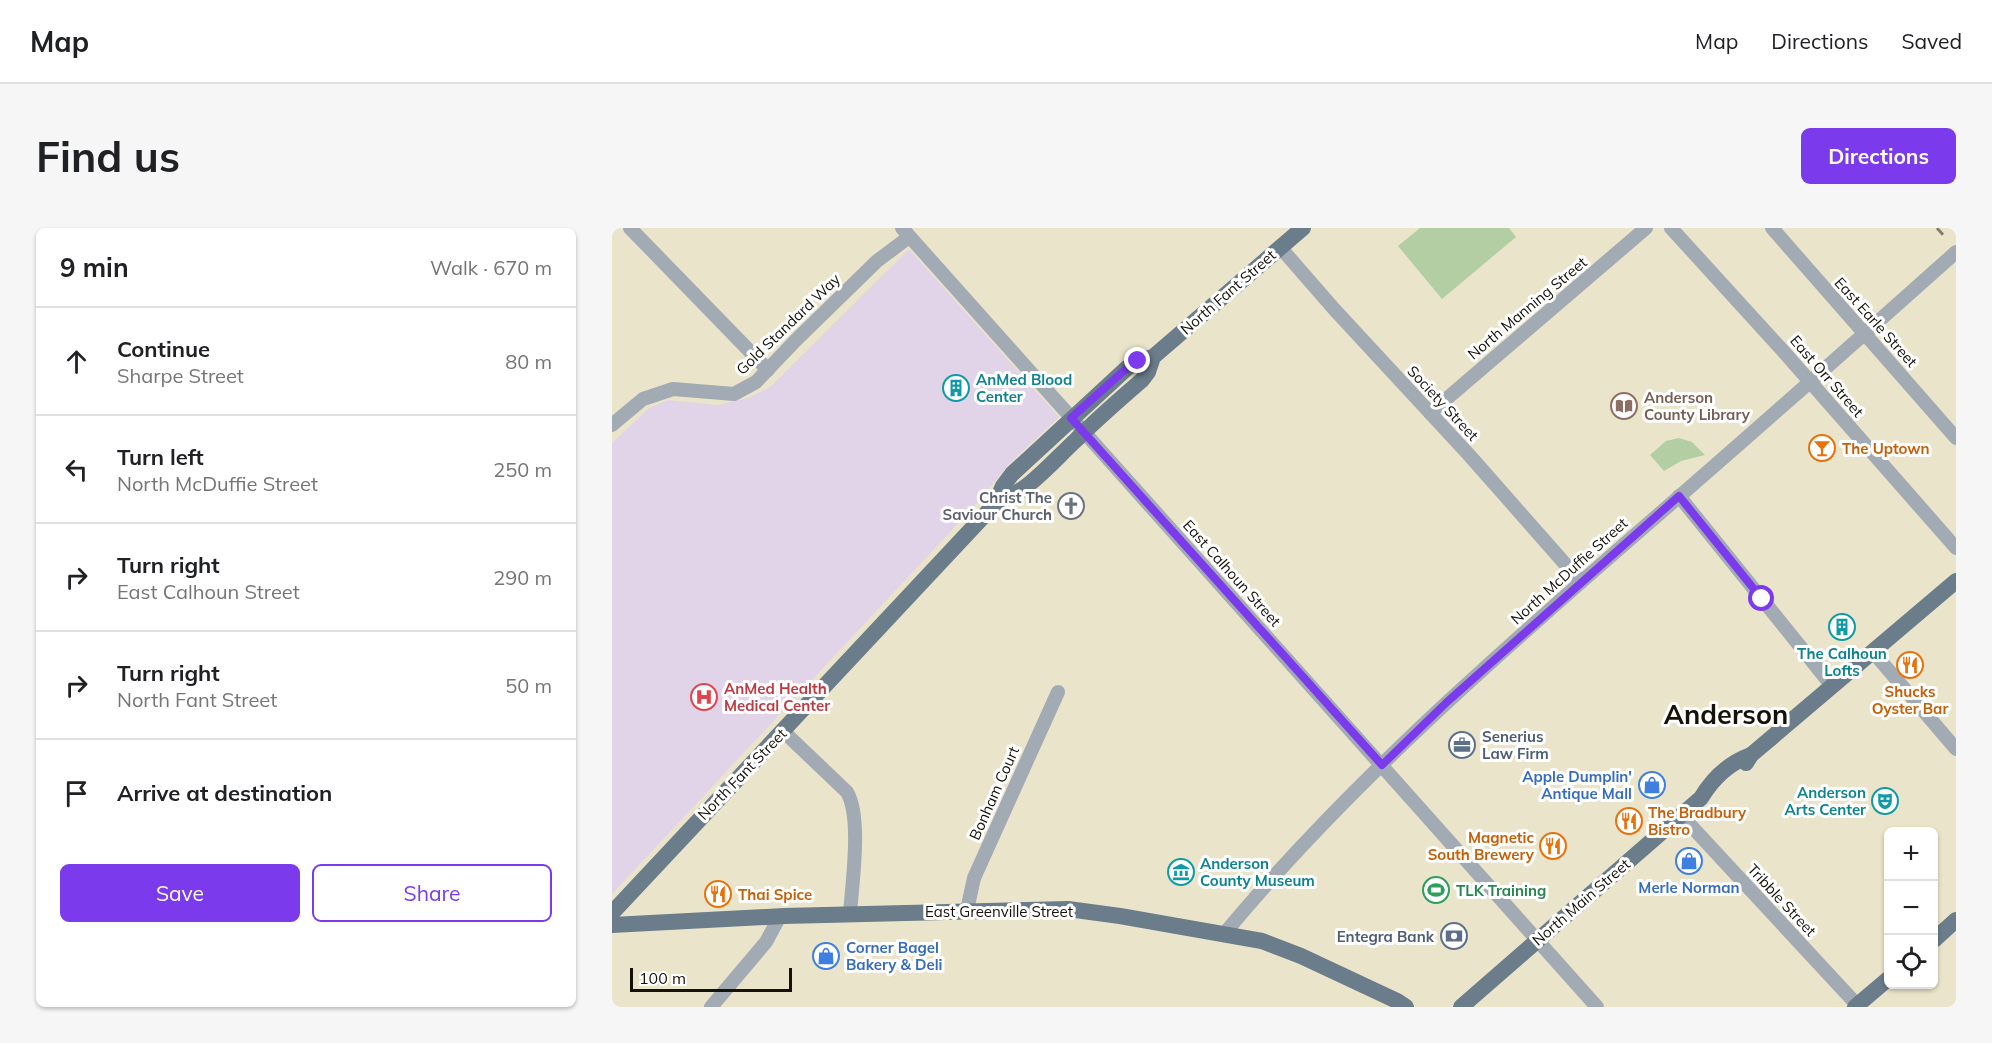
<!DOCTYPE html>
<meta charset="utf-8">
<style>
body{margin:0;font-family:Mulish,sans-serif;background:#f6f6f6;color:#202124}
.controls{position:absolute;right:18px;bottom:18px;display:grid;overflow:hidden;border-radius:9px;box-shadow:0 2px 4px #0004}
.controls button{width:54px;height:54px;display:grid;place-items:center;padding:0;border:0;border-bottom:2px solid #e0e0e0;background:#fff;color:#202124;font:30px sans-serif}
.scale{position:absolute;left:18px;bottom:15px;width:162px;box-sizing:border-box;padding-left:6px;border:3px solid #141209;border-top:0;font-size:16px;line-height:21px;white-space:nowrap;color:#141209;-webkit-text-stroke:4px #fff;paint-order:stroke}
.stop{position:absolute;width:18px;height:18px;margin:-14px;border:4px solid #7c3aed;border-radius:50%;background:#fff}
.stop.end{background:#7c3aed;border-color:#fff;box-shadow:0 2px 6px #0008}
.list{margin:0;padding:0;list-style:none}
h2{display:flex;justify-content:space-between;align-items:center;height:78px;margin:0;padding:0 24px;font-size:26px}
h2 small{font-size:20px;font-weight:400;color:#757577}
.list li{display:grid;grid-template-columns:39px 1fr auto;gap:18px;align-items:center;box-sizing:border-box;height:108px;padding:0 24px;border-top:2px solid #e0e0e0}
.list b{display:block;font-size:22px;white-space:nowrap}
.list p{margin:0;font-size:20px;white-space:nowrap;color:#757577}
.list em{font-size:20px;font-style:normal;color:#757577}
.actions{display:flex;gap:12px;padding:18px 24px}
.actions a{flex:1;padding:14px 0;border:2px solid #7c3aed;border-radius:9px;text-align:center;font-size:21px;color:#7c3aed}
.actions .main{background:#7c3aed;color:#fff}
.icon{flex:none;width:33px;height:33px;fill:none;stroke:currentColor;stroke-width:2;stroke-linecap:round;stroke-linejoin:round}
.map{position:relative;flex:none;width:1344px;height:779px;overflow:hidden;border-radius:9px}
header{display:flex;align-items:center;gap:36px;box-sizing:border-box;height:84px;padding:0 30px;background:#fff;border-bottom:2px solid #e0e0e0}
header strong{font-size:28px}
nav{display:flex;gap:33px;margin-inline-start:auto;font-size:21px}
.intro{display:flex;align-items:center;justify-content:space-between;box-sizing:border-box;height:144px;padding:0 36px}
h1{margin:0;font-size:42px}
.button{padding:15px 27px;border-radius:9px;background:#7c3aed;color:#fff;font-size:21px;font-weight:700}
main{display:flex;gap:36px;padding:0 36px}
aside{flex:1;background:#fff;border-radius:9px;box-shadow:0 2px 4px #0004}
.map>svg:first-child{display:block}
</style>
<header>
<strong>Map</strong>
<nav><a>Map</a><a>Directions</a><a>Saved</a></nav>
</header>
<div class="intro"><h1>Find us</h1><a class="button">Directions</a></div>
<main>
<aside>
<h2>9 min<small>Walk · 670 m</small></h2>
<ul class="list">
<li><svg class="icon" aria-label="ahead" viewBox="0 0 24 24"><path d="M12 20V5M6 11l6-6 6 6"/></svg><div><b>Continue</b><p>Sharpe Street</p></div><em>80 m</em></li>
<li><svg class="icon" aria-label="left" viewBox="0 0 24 24"><path d="M17 20v-9H6M10 6l-5 5 5 5"/></svg><div><b>Turn left</b><p>North McDuffie Street</p></div><em>250 m</em></li>
<li><svg class="icon" aria-label="right" viewBox="0 0 24 24"><path d="M7 20v-9h11M14 6l5 5-5 5"/></svg><div><b>Turn right</b><p>East Calhoun Street</p></div><em>290 m</em></li>
<li><svg class="icon" aria-label="right" viewBox="0 0 24 24"><path d="M7 20v-9h11M14 6l5 5-5 5"/></svg><div><b>Turn right</b><p>North Fant Street</p></div><em>50 m</em></li>
<li><svg class="icon" aria-label="arrive" viewBox="0 0 24 24"><path d="M6 21V4h12l-3 4 3 4H6"/></svg><div><b>Arrive at destination</b></div></li>
</ul>
<div class="actions"><a class="main">Save</a><a>Share</a></div>
</aside>
<div class="map">
<svg width="1344" height="779" viewBox="0 0 1344 779">
<rect width="100%" height="100%" fill="#eae4cb"/>
<polygon fill="#e2d4e8" points="297,21 447,189 396,237 368,272 0,666 0,215 37,180 56,172 106,177 136,170 158,159"/>
<g fill="#b3cea2">
<polygon points="808,0 897,0 904,9 830,71 786,18"/>
<polygon points="1067,210 1080,214 1093,227 1069,233 1052,243 1038,227 1054,213"/>
</g>
<g fill="none" stroke-linecap="round" stroke-linejoin="round">
<g stroke="#a2abb3" stroke-width="14">
<polyline points="18,0 156,142"/>
<polyline points="290,0 985,779"/>
<polyline points="1059,0 1172,124 1344,320"/>
<polyline points="1160,0 1344,210"/>
<polyline points="668,19 722,81 858,228 969,354"/>
<polyline points="818,185 1034,0"/>
<polyline points="0,197 31,171 61,161 122,166 144,154 184,112 265,33 297,9"/>
<polyline points="1067,268 1220,458"/>
<polyline points="1261,424 1344,521"/>
<path d="M171 503 235 564C250 590 240 655 238 686"/>
<polyline points="1069,587 1247,779"/>
<polyline points="355,682 362,650 446,464"/>
<path d="M612 706C735 558 885 427 1031 300 1136 209 1240 117 1344 24"/>
<polyline points="99,779 154,714 168,688"/>
</g>
<g stroke="#6b7c8a" stroke-width="16">
<path d="M383 276C418 262 437 237 465 211 486 190 508 171 530 152L536 144 541 129"/>
<polyline points="1134,535 1139,527 1344,353"/>
<polyline points="0,685 383,276 391,258 400,246 515,140 526,133 541,129 691,0"/>
<polyline points="0,697 172,688 456,681 508,688 650,713 689,728 785,773 794,779"/>
<polyline points="1322,712 1344,692"/>
<path d="M849 779 1089 570C1101 550 1117 535 1139 527"/>
<polyline points="1243,779 1276,751"/>
</g>
<polyline stroke="#827e6d" stroke-width="3" stroke-dasharray="9 4.5" stroke-linecap="butt" points="1325,0 1333,9"/>
</g>
<g fill="none" stroke-linecap="round" stroke-linejoin="round">
<polyline stroke="#7c3aed" stroke-width="8" points="526,133 515,140 459,190 770,537 835,474 1067,268 1150,371"/>
</g>
<defs>
<symbol id="building-ring" viewBox="-11 -11 22 22"><circle r="9.5" fill="#fff" stroke="#0f9aa8" stroke-width="1.5"/><path d="M-4-6H4V6H1V3H-1V6H-4ZM-2.5-4.3h1.7v1.8h-1.7ZM.8-4.3h1.7v1.8H.8ZM-2.5-1h1.7V.8h-1.7ZM.8-1h1.7V.8H.8Z" fill="#0f9aa8"/></symbol>
<symbol id="library-ring" viewBox="-11 -11 22 22"><circle r="9.5" fill="#fff" stroke="#8d6e63" stroke-width="1.5"/><path d="M-6-4Q-3-5.5-.7-3.5V5Q-3 3-6 4ZM6-4Q3-5.5 .7-3.5V5Q3 3 6 4Z" fill="#8d6e63"/></symbol>
<symbol id="bar-ring" viewBox="-11 -11 22 22"><circle r="9.5" fill="#fff" stroke="#e8710a" stroke-width="1.5"/><path d="M-6-5H6L.8 .8V4.5H3.5V6h-7V4.5H-.8V.8Z" fill="#e8710a"/></symbol>
<symbol id="church-ring" viewBox="-11 -11 22 22"><circle r="9.5" fill="#fff" stroke="#6b7280" stroke-width="1.5"/><path d="M-1.2-6h2.4v3.5h3.3v2.4h-3.3V6h-2.4V-.1h-3.3v-2.4h3.3Z" fill="#6b7280"/></symbol>
<symbol id="restaurant-ring" viewBox="-11 -11 22 22"><circle r="9.5" fill="#fff" stroke="#e8710a" stroke-width="1.5"/><path d="M-5-6h1v4h1v-4h1v4h1v-4h1v5L-1.5 .5V6h-2V.5L-5-1ZM5-6V6H3V1.5H1.5Q1.5-4 5-6Z" fill="#e8710a"/></symbol>
<symbol id="hospital-ring" viewBox="-11 -11 22 22"><circle r="9.5" fill="#fff" stroke="#e0444e" stroke-width="1.5"/><path d="M-5-5h3v3.5h4V-5h3V5h-3V1.5h-4V5h-3Z" fill="#e0444e"/></symbol>
<symbol id="office-ring" viewBox="-11 -11 22 22"><circle r="9.5" fill="#fff" stroke="#5c6f8a" stroke-width="1.5"/><path d="M-6-3h4V-5.5h4V-3h4V5H-6ZM-1-4.5V-3h2v-1.5ZM-6 0V1H6V0Z" fill="#5c6f8a"/></symbol>
<symbol id="shop-ring" viewBox="-11 -11 22 22"><circle r="9.5" fill="#fff" stroke="#3f7fe0" stroke-width="1.5"/><path d="M-5-2.5h2.3a2.7 3.5 0 0 1 5.4 0H5L5.5 6h-11ZM-1.5-2.5h3a1.5 2.3 0 0 0-3 0Z" fill="#3f7fe0"/></symbol>
<symbol id="theatre-ring" viewBox="-11 -11 22 22"><circle r="9.5" fill="#fff" stroke="#0f9aa8" stroke-width="1.5"/><path d="M-5-5.5Q0-4 5-5.5V0Q5 5 0 6Q-5 5-5 0ZM-3.3-2.5H-1v1.5H-3.3ZM1-2.5H3.3v1.5H1ZM-2.8 1Q0 5.5 2.8 1Z" fill="#0f9aa8"/></symbol>
<symbol id="museum-ring" viewBox="-11 -11 22 22"><circle r="9.5" fill="#fff" stroke="#0f9aa8" stroke-width="1.5"/><path d="M0-6L6-3V-2H-6V-3ZM-5-1h2V3h-2ZM-1-1h2V3h-2ZM3-1h2V3H3ZM-6 4H6V6H-6Z" fill="#0f9aa8"/></symbol>
<symbol id="stadium-ring" viewBox="-11 -11 22 22"><circle r="9.5" fill="#fff" stroke="#2e9e5b" stroke-width="1.5"/><path d="M0-5a6.5 5 0 1 0 0 10a6.5 5 0 1 0 0-10ZM-3.5-1.8h7v3.6h-7Z" fill="#2e9e5b"/></symbol>
<symbol id="bank-ring" viewBox="-11 -11 22 22"><circle r="9.5" fill="#fff" stroke="#5c6f8a" stroke-width="1.5"/><path d="M-6-4H6V4H-6ZM0-2.3a2.3 2.3 0 1 0 0 4.6a2.3 2.3 0 1 0 0-4.6Z" fill="#5c6f8a"/></symbol>
</defs>
<g fill-rule="evenodd">
<use href="#building-ring" x="329" y="145" width="30" height="30"/>
<use href="#library-ring" x="997" y="163" width="30" height="30"/>
<use href="#bar-ring" x="1195" y="205" width="30" height="30"/>
<use href="#church-ring" x="444" y="263" width="30" height="30"/>
<use href="#building-ring" x="1215" y="384" width="30" height="30"/>
<use href="#restaurant-ring" x="1283" y="422" width="30" height="30"/>
<use href="#hospital-ring" x="77" y="454" width="30" height="30"/>
<use href="#office-ring" x="835" y="502" width="30" height="30"/>
<use href="#shop-ring" x="1025" y="542" width="30" height="30"/>
<use href="#theatre-ring" x="1258" y="558" width="30" height="30"/>
<use href="#restaurant-ring" x="1002" y="578" width="30" height="30"/>
<use href="#restaurant-ring" x="926" y="603" width="30" height="30"/>
<use href="#shop-ring" x="1062" y="618" width="30" height="30"/>
<use href="#museum-ring" x="554" y="629" width="30" height="30"/>
<use href="#stadium-ring" x="809" y="647" width="30" height="30"/>
<use href="#restaurant-ring" x="91" y="651" width="30" height="30"/>
<use href="#bank-ring" x="827" y="693" width="30" height="30"/>
<use href="#shop-ring" x="199" y="713" width="30" height="30"/>
</g>
<g text-anchor="middle" dominant-baseline="central" stroke-width="6" stroke-linejoin="round" paint-order="stroke">
<g font-size="15" fill="#141209" stroke="#fff">
<text transform="translate(616 64) rotate(-41)">North Fant Street</text>
<text transform="translate(915 80) rotate(-40)">North Manning Street</text>
<text transform="translate(1264 94) rotate(48)">East Earle Street</text>
<text transform="translate(176 96) rotate(-44)">Gold Standard Way</text>
<text transform="translate(1215 148) rotate(49)">East Orr Street</text>
<text transform="translate(831 175) rotate(47)">Society Street</text>
<text transform="translate(957 343) rotate(-42)">North McDuffie Street</text>
<text transform="translate(620 345) rotate(48)">East Calhoun Street</text>
<text transform="translate(130 546) rotate(-46)">North Fant Street</text>
<text transform="translate(382 565) rotate(-66)">Bonham Court</text>
<text transform="translate(1170 672) rotate(47)">Tribble Street</text>
<text transform="translate(969 674) rotate(-41)">North Main Street</text>
<text x="387" y="683">East Greenville Street</text>
</g>
<g font-size="15" font-weight="bold" fill="#0d838f" stroke="#fff" text-anchor="start">
<text x="364" y="151">AnMed Blood<tspan x="364" dy="17">Center</tspan></text>
<text x="1230" y="425" text-anchor="middle">The Calhoun<tspan x="1230" dy="17">Lofts</tspan></text>
<text x="1254" y="564" text-anchor="end">Anderson<tspan x="1254" dy="17">Arts Center</tspan></text>
<text x="588" y="635">Anderson<tspan x="588" dy="17">County Museum</tspan></text>
</g>
<g font-size="15" font-weight="bold" fill="#785e54" stroke="#fff" text-anchor="start">
<text x="1032" y="169">Anderson<tspan x="1032" dy="17">County Library</tspan></text>
</g>
<g font-size="15" font-weight="bold" fill="#c56008" stroke="#fff" text-anchor="start">
<text x="1230" y="220">The Uptown</text>
<text x="1298" y="463" text-anchor="middle">Shucks<tspan x="1298" dy="17">Oyster Bar</tspan></text>
<text x="1036" y="584">The Bradbury<tspan x="1036" dy="17">Bistro</tspan></text>
<text x="922" y="609" text-anchor="end">Magnetic<tspan x="922" dy="17">South Brewery</tspan></text>
<text x="126" y="666">Thai Spice</text>
</g>
<g font-size="15" font-weight="bold" fill="#5b616d" stroke="#fff" text-anchor="end">
<text x="440" y="269">Christ The<tspan x="440" dy="17">Saviour Church</tspan></text>
</g>
<g font-size="15" font-weight="bold" fill="#be3a42" stroke="#fff" text-anchor="start">
<text x="112" y="460">AnMed Health<tspan x="112" dy="17">Medical Center</tspan></text>
</g>
<g font-size="15" font-weight="bold" fill="#4e5e75" stroke="#fff" text-anchor="start">
<text x="870" y="508">Senerius<tspan x="870" dy="17">Law Firm</tspan></text>
<text x="822" y="708" text-anchor="end">Entegra Bank</text>
</g>
<g font-size="15" font-weight="bold" fill="#366cbe" stroke="#fff" text-anchor="end">
<text x="1020" y="548">Apple Dumplin'<tspan x="1020" dy="17">Antique Mall</tspan></text>
<text x="1077" y="659" text-anchor="middle">Merle Norman</text>
<text x="234" y="719" text-anchor="start">Corner Bagel<tspan x="234" dy="17">Bakery &amp; Deli</tspan></text>
</g>
<g font-size="15" font-weight="bold" fill="#27864d" stroke="#fff" text-anchor="start">
<text x="844" y="662">TLK Training</text>
</g>
<g font-size="27" font-weight="bold" fill="#141209" stroke="#fff">
<text x="1114" y="486">Anderson</text>
</g>
</g>
</svg>
<div class="controls">
<button>+</button>
<button>−</button>
<button><svg class="icon" aria-label="locate" viewBox="0 0 24 24"><circle cx="12" cy="12" r="6"/><path d="M12 2v4M12 18v4M2 12h4M18 12h4"/></svg></button>
</div>
<div class="scale">100 m</div>
<div class="stop" style="left:1150px;top:371px"></div>
<div class="stop end" style="left:526px;top:133px"></div>
</div>
</main>
